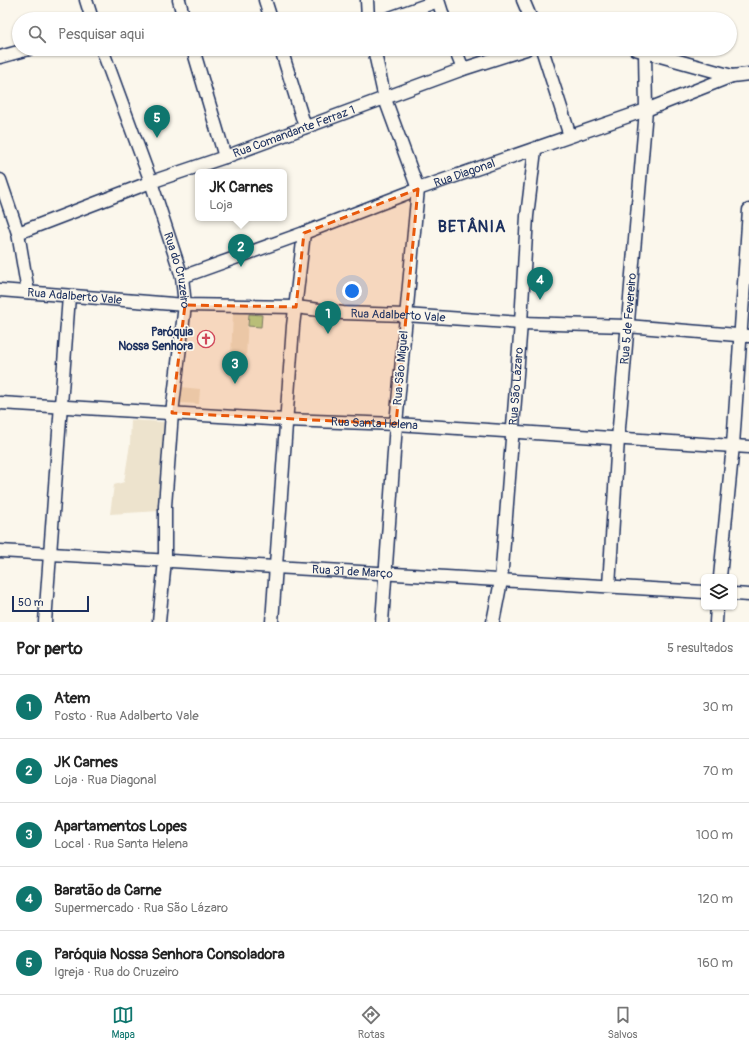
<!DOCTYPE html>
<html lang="pt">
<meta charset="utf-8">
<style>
body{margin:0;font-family:Pangolin,sans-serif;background:#f2f2f2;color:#222}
.controls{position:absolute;right:12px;bottom:12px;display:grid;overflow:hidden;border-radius:6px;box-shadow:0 1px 3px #0004}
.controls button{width:36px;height:36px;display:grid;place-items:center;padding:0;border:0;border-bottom:1px solid #e0e0e0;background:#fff;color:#222;font:20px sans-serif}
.scale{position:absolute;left:12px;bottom:10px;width:77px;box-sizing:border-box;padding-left:4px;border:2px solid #1b2f5e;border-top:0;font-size:11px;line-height:14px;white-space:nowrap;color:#1b2f5e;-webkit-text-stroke:3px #fbf7ec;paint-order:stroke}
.you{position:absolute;left:352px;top:291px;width:14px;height:14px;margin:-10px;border:3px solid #fff;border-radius:50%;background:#1a73e8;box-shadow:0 0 0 6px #1a73e833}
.badge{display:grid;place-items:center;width:26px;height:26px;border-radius:50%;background:#0f766e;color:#fff;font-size:13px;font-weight:700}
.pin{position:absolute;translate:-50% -33px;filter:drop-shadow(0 1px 2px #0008)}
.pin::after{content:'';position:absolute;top:21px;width:14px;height:12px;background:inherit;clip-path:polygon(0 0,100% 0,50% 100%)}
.popup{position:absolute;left:195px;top:169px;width:92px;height:52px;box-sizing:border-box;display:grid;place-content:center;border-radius:6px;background:#fff;filter:drop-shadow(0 1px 3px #0005);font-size:13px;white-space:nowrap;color:#767676}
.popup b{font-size:15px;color:#222}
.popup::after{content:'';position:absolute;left:50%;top:100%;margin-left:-8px;border:8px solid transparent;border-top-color:#fff}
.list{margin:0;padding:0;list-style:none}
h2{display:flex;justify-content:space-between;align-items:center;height:52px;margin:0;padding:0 16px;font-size:17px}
h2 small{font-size:13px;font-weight:400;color:#767676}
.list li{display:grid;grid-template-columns:26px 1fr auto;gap:12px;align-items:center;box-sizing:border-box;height:64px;padding:0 16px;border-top:1px solid #e0e0e0}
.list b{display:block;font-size:15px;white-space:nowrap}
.list p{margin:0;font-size:13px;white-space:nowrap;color:#767676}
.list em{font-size:13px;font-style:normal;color:#767676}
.icon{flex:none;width:22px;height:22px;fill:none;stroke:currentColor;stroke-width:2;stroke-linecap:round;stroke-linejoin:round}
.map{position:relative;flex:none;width:749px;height:622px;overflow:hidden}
.search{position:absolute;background:#fff;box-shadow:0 1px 3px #0004;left:12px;right:12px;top:12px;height:44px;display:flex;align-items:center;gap:10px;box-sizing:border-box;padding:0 14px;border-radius:22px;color:#767676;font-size:15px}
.sheet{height:372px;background:#fff}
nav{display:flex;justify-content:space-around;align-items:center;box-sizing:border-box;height:56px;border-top:1px solid #e0e0e0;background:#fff;font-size:11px;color:#767676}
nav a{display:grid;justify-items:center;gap:2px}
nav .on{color:#0f766e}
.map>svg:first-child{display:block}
</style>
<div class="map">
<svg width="749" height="622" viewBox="0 0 749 622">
<rect width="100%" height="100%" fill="#fbf7ec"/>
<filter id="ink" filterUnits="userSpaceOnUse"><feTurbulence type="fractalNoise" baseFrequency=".025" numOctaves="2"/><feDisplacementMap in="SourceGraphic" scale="8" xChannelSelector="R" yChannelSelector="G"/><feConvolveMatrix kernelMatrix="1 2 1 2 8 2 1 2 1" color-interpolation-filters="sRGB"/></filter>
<g filter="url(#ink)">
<g fill="#ede3cd">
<polygon points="233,313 248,313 246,360 231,358"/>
<polygon points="180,387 200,389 199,404 179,403"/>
<polygon points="131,420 165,422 159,511 110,514 114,485 124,482 130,444"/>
</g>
<polygon fill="#aed794" stroke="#648379" points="249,314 262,315 261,327 248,326"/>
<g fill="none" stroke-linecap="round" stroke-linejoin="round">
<defs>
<g id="minor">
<polyline points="86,0 92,19"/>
<polyline points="179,0 184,19"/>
<polyline points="265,0 271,19"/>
<polyline points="367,0 368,19"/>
<polyline points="438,0 444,19"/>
<polyline points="523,0 531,19"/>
<polyline points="387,19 438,1"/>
<path id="s1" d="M102 49 151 182 182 277 185 305 172 413 165 506V560L159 622"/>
<polyline points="193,49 225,157"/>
<polyline points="281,49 305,127"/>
<polyline points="374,49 385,99 418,189 396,424 382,622"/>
<polyline points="455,49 463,69"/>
<polyline points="542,49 570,136"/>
<polyline points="635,49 732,76"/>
<polyline points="0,57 29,49"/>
<polyline points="0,180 18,233 28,292"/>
<path id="s2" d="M18 233 151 182 225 157 463 69 526 49"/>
<path id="s3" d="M182 277 304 233 418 189 646 110 732 76 749 74"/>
<path id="s4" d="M0 290 185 305 296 307 343 313 405 315 521 323 627 326 749 336"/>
<path id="s5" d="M0 403 286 420 396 424 749 447"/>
<path id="s6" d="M0 551 704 592"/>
<polyline points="720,577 733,445 749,210"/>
<path id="s7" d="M609 586 618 439 646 110 645 52"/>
<polyline points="734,594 749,595"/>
<polyline points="45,622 69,296"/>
<polyline points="272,622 293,326 304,233"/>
<path id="s8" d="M493 622 501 581 521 323 527 216 535 150"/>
<polyline points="716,622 717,607"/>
</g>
</defs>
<use href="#minor" stroke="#1b2f5e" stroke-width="15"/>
<use href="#minor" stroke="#fbf7ec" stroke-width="12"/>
</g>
</g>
<path fill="#e8590c" fill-opacity="0.2" stroke="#e8590c" stroke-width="3" stroke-dasharray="8 5" stroke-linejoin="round" d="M418 189 396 424 172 413 185 305 296 307 304 233Z"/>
<defs>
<symbol id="church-ring" viewBox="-11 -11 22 22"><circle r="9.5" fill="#fbf7ec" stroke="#d1495b" stroke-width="1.5"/><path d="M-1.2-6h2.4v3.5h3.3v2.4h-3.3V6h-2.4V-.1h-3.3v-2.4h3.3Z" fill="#d1495b"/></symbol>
</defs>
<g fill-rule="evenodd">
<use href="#church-ring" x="196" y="329" width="20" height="20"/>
</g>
<g text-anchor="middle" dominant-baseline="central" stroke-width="3.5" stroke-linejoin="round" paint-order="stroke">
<g font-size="12" fill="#1b2f5e" stroke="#fbf7ec">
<text stroke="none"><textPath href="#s2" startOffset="294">Rua Comandante Ferraz 1</textPath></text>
<text stroke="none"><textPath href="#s3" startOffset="301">Rua Diagonal</textPath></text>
<text stroke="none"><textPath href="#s1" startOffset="234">Rua do Cruzeiro</textPath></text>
<text stroke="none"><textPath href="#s4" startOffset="75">Rua Adalberto Vale</textPath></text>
<text stroke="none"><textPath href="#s4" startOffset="399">Rua Adalberto Vale</textPath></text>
<text stroke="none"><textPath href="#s7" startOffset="268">Rua 5 de Fevereiro</textPath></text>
<text transform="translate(401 368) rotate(-85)">Rua São Miguel</text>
<text stroke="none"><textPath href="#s8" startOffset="237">Rua São Lázaro</textPath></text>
<text stroke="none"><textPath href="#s5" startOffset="375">Rua Santa Helena</textPath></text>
<text stroke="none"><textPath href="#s6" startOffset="353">Rua 31 de Março</textPath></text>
</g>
<g font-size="12" font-weight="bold" fill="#1b2f5e" stroke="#fbf7ec" text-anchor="end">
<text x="193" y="332">Paróquia<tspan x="193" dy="14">Nossa Senhora</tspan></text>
</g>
<g font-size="16" font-weight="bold" letter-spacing="1" fill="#1b2f5e" stroke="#fbf7ec">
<text x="472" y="227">BETÂNIA</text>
</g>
</g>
</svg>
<div class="controls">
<button><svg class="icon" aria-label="layers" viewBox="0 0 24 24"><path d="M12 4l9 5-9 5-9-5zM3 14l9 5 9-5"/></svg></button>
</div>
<div class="scale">50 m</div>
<div class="you"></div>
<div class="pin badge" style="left:328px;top:334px">1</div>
<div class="pin badge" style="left:241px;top:267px">2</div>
<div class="popup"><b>JK Carnes</b>Loja</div>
<div class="pin badge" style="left:235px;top:384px">3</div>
<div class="pin badge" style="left:540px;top:300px">4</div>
<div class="pin badge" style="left:157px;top:138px">5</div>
<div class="search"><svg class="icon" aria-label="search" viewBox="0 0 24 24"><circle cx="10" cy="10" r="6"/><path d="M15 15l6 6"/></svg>Pesquisar aqui</div>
</div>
<section class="sheet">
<h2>Por perto<small>5 resultados</small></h2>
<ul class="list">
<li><span class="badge">1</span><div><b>Atem</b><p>Posto · Rua Adalberto Vale</p></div><em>30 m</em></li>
<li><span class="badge">2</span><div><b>JK Carnes</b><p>Loja · Rua Diagonal</p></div><em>70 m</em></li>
<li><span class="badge">3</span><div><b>Apartamentos Lopes</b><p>Local · Rua Santa Helena</p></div><em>100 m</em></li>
<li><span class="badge">4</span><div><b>Baratão da Carne</b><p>Supermercado · Rua São Lázaro</p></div><em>120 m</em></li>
<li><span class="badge">5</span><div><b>Paróquia Nossa Senhora Consoladora</b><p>Igreja · Rua do Cruzeiro</p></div><em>160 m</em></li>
</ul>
</section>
<nav>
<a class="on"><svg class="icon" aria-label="map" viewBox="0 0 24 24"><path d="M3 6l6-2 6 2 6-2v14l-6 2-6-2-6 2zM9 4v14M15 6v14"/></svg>Mapa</a>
<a><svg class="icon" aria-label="directions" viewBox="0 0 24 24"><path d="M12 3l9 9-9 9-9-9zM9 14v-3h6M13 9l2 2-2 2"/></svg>Rotas</a>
<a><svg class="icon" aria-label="saved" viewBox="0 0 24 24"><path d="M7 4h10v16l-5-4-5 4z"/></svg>Salvos</a>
</nav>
